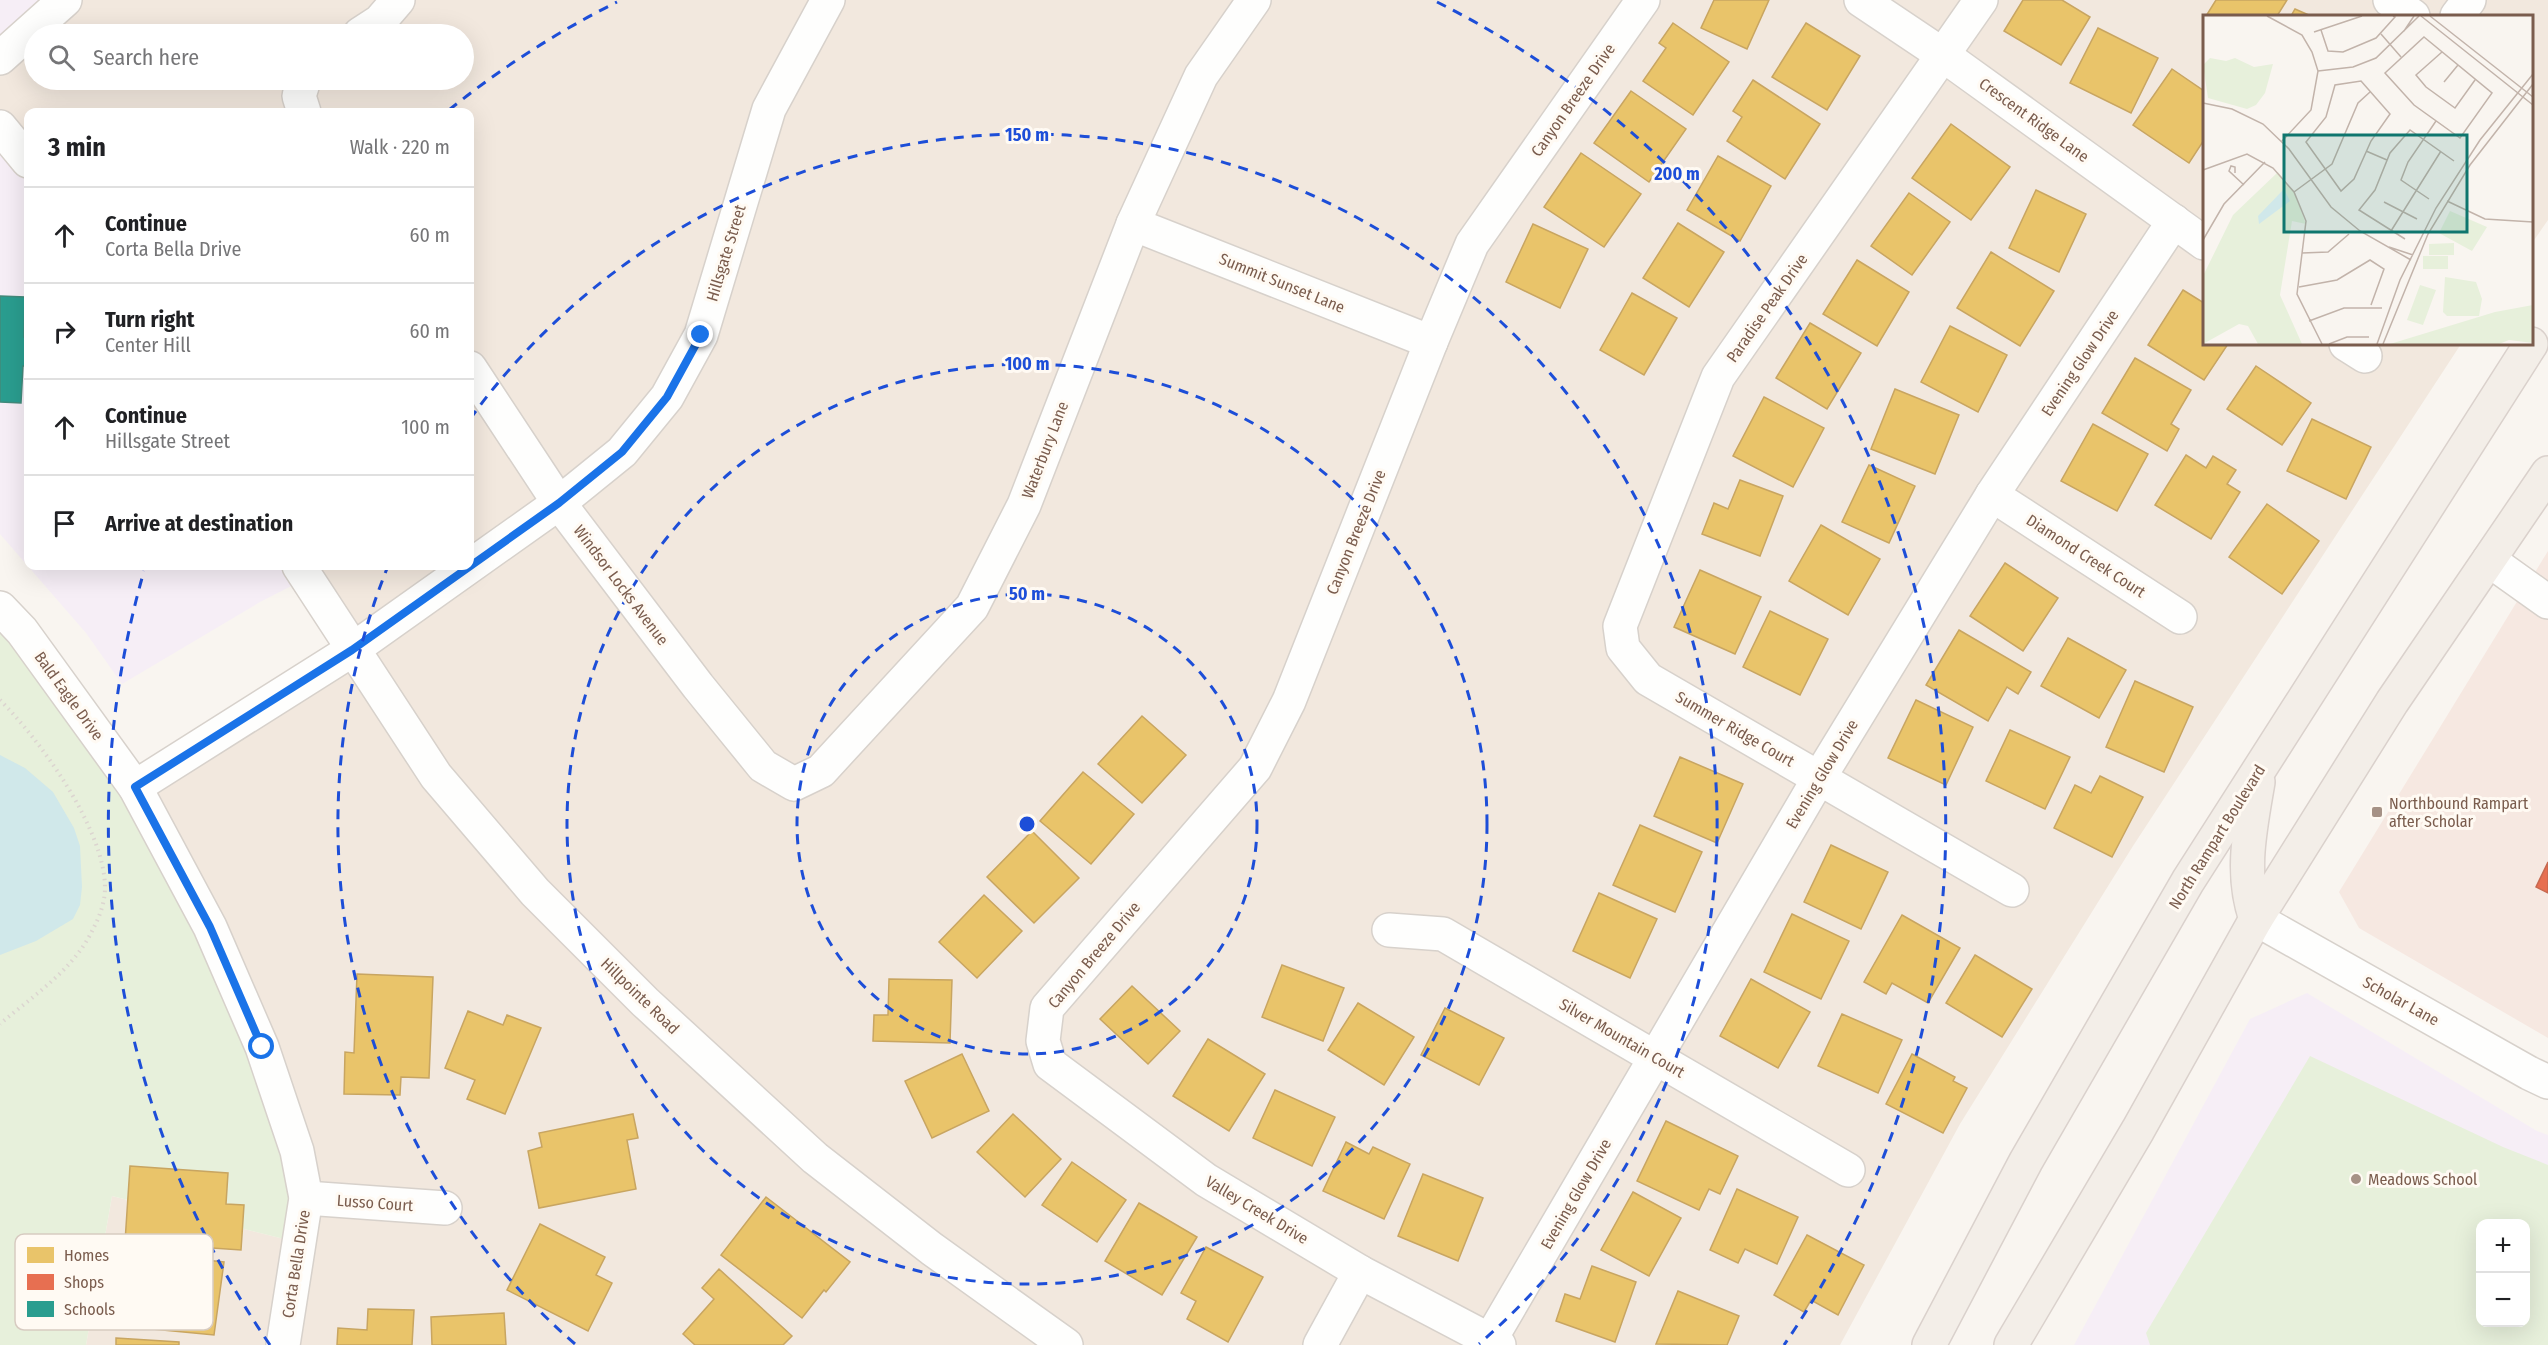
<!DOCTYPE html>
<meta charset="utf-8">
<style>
body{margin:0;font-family:"Fira Sans Condensed",sans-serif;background:#f2f2f2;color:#202124}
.controls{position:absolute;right:18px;bottom:18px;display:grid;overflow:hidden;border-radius:12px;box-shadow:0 6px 24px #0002}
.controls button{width:54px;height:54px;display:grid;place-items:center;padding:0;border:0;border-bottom:2px solid #e0e0e0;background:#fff;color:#202124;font:30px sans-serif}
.stop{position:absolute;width:18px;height:18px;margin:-14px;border:4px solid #1a73e8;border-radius:50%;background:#fff}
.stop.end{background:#1a73e8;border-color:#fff;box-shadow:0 2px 6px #0008}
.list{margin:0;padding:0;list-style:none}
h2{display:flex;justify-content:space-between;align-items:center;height:78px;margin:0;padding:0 24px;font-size:26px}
h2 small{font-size:20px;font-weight:400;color:#757577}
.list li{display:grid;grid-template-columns:39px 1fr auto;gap:18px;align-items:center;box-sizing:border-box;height:96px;padding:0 24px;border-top:2px solid #e0e0e0}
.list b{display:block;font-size:22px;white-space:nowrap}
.list p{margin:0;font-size:20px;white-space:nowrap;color:#757577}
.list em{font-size:20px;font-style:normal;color:#757577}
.icon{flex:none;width:33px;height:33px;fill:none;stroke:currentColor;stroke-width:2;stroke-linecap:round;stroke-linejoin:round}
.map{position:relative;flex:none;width:2548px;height:1345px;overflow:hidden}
.search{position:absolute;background:#fff;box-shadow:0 6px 24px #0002;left:24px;top:24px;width:450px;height:66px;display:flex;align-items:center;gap:15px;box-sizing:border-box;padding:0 21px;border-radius:33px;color:#757577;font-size:22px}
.panel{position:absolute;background:#fff;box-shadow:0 6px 24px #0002;left:24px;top:108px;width:450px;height:462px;border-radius:12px}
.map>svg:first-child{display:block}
</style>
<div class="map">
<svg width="2548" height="1345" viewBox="0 0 2548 1345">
<rect width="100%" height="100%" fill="#f9f5f0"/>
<path fill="#f2e8de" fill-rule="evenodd" d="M65 0H2548V220L2532 243V16H2204V344H2461L2133 846 1960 1124 1840 1345H86L112 1196 300 1243 135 787 351 650 299 566H470V112H28V161L0 127V58ZM34 34H464V80H34Z"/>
<polygon fill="#f6e8e1" points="2548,551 2548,1038 2359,928 2339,892"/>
<g fill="#f6eef6" fill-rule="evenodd">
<polygon points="0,0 65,0 0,58"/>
<polygon points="0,127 28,161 28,566 299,566 307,578 260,602 122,684 86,633 0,534"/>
<path d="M2307 993 2537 1131 2548 1135V1345H2074L2250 1019ZM2480 1224H2526V1322H2480Z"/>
</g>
<g fill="#e7f0db" fill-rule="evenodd">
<polygon points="0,608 135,787 262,1048 300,1243 112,1196 86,1345 0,1345"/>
<path d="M2310 1056 2503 1147 2548 1165V1345H2150L2146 1333ZM2480 1224H2526V1322H2480Z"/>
</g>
<polygon fill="#d0e8ea" points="0,755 25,768 53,792 74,828 80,846 82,887 80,905 73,919 36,941 0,955"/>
<g fill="#e9c46a" stroke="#c8a561" stroke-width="1.5">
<polygon points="1714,0 1769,0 1747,49 1701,28"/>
<polygon points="2023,0 2062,0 2090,17 2061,65 2004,31"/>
<polygon points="2216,0 2287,0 2277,16 2206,16"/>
<polygon points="2295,9 2311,16 2291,16"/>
<polygon points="1673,23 1729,62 1693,115 1643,81 1666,48 1659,43"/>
<polygon points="1806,23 1860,56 1827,110 1772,77"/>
<polygon points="2098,28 2158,58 2131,113 2070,83"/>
<polygon points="2172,69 2204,91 2204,140 2189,163 2133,125"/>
<polygon points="1753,80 1820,124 1785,179 1727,141 1742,117 1733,111"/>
<polygon points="1631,91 1686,129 1649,182 1594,143"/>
<polygon points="1951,124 2010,167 1971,220 1912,178"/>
<polygon points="1581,153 1641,194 1604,247 1544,207"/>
<polygon points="1718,156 1771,186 1740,241 1687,210"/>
<polygon points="2036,190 2086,214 2059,272 2009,248"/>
<polygon points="1909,193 1950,222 1912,275 1871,246"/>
<polygon points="1678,223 1724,252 1689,307 1643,278"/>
<polygon points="1533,224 1588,249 1560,308 1506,282"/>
<polygon points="1991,252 2054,291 2020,346 1957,308"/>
<polygon points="1857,260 1909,292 1877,346 1823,314"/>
<polygon points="2183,290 2204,303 2204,344 2228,344 2204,380 2148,345"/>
<polygon points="1632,293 1677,318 1644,375 1600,350"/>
<polygon points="1810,323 1861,353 1827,409 1776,378"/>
<polygon points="1950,326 2007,355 1978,412 1921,382"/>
<polygon points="2135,358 2191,390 2171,424 2179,429 2167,451 2102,413"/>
<polygon points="2256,366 2311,403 2282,445 2227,409"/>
<polygon points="1895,389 1959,415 1935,474 1871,449"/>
<polygon points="1764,397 1824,428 1793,487 1733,456"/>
<polygon points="2312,419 2371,447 2346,499 2287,471"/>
<polygon points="2093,424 2148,454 2117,511 2061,481"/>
<polygon points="2186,455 2206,468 2213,456 2236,470 2227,484 2240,492 2211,539 2155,505"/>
<polygon points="1869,465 1915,486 1889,543 1842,522"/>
<polygon points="1740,480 1783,496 1760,556 1702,534 1714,503 1728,509"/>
<polygon points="2267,504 2319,541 2282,594 2229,557"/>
<polygon points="1821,525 1880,559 1848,615 1789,581"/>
<polygon points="2005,563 2058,598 2023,651 1970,616"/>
<polygon points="1700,570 1761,597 1735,654 1674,627"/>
<polygon points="1770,611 1828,639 1800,695 1743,667"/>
<polygon points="1959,630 2031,672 2018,694 2007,687 1988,721 1926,685"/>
<polygon points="2068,638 2126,670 2099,718 2041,686"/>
<polygon points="2135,681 2193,707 2164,772 2106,747"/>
<polygon points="1916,700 1973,727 1946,785 1888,758"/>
<polygon points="1142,716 1186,755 1142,803 1098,764"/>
<polygon points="2010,730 2070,757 2045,809 1986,781"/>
<polygon points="1680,757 1743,784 1717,843 1654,816"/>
<polygon points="1083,772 1134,814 1091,864 1040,821"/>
<polygon points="2100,776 2143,797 2112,857 2054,828 2075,785 2091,793"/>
<polygon points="1640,825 1702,852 1675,912 1613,885"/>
<polygon points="1032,831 1079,878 1034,923 987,877"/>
<polygon points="1831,845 1888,872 1861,929 1804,902"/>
<polygon points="1599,893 1657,919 1630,978 1573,951"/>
<polygon points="984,895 1022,931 977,978 939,942"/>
<polygon points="1792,914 1849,941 1821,999 1764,972"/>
<polygon points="1902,915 1960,948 1928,1003 1892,983 1886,994 1864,982"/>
<polygon points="1975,955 2032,989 2002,1037 1946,1003"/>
<polygon points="1282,965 1344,988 1323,1041 1262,1017"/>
<polygon points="357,974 433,977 429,1078 401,1077 400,1095 344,1094 345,1052 354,1053"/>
<polygon points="889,979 952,980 950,1043 873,1041 874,1015 888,1015"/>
<polygon points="1751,979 1810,1012 1778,1068 1720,1036"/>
<polygon points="1132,986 1180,1031 1148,1064 1100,1019"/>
<polygon points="1358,1003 1414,1037 1384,1085 1328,1050"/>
<polygon points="1445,1008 1504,1038 1479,1085 1421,1055"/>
<polygon points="468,1011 503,1025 507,1015 541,1028 505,1114 467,1099 475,1080 445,1068"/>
<polygon points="1842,1014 1902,1040 1878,1093 1818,1066"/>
<polygon points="1208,1039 1265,1074 1229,1131 1173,1096"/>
<polygon points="962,1054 989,1111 932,1138 905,1081"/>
<polygon points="1912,1054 1955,1077 1953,1081 1967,1088 1943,1133 1886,1104"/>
<polygon points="1275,1090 1335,1117 1312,1166 1253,1138"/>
<polygon points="633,1114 638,1138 627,1140 636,1189 539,1208 528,1151 542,1147 539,1133"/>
<polygon points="1013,1114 1061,1159 1025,1197 977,1152"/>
<polygon points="1666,1121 1738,1156 1720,1194 1709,1189 1699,1210 1637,1181"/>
<polygon points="1346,1142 1369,1154 1373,1147 1410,1164 1384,1219 1323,1191"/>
<polygon points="1072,1162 1126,1200 1097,1242 1042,1205"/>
<polygon points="130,1166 228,1173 226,1204 244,1205 241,1250 125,1242"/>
<polygon points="1423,1174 1483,1198 1458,1261 1398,1236"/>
<polygon points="1737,1189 1798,1217 1777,1264 1745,1249 1738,1263 1710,1250"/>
<polygon points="1633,1192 1681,1218 1649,1276 1601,1250"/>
<polygon points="766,1197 850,1262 826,1292 824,1290 802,1318 721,1255"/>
<polygon points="1139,1203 1197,1237 1162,1295 1105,1261"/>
<polygon points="540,1224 605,1257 596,1275 612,1283 588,1331 507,1290"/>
<polygon points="1807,1235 1864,1265 1838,1315 1811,1300 1804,1312 1774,1295"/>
<polygon points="1206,1247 1263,1277 1228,1342 1187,1319 1196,1301 1181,1293"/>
<polygon points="119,1251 224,1262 214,1335 111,1325"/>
<polygon points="1592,1266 1636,1282 1615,1342 1556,1321 1565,1294 1580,1299"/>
<polygon points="719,1269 792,1336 783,1345 695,1345 683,1334 714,1299 702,1288"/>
<polygon points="1678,1291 1739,1316 1727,1345 1656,1344"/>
<polygon points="368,1309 414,1310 412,1345 337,1345 338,1328 367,1330"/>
<polygon points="504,1313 506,1345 432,1345 431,1317"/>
<polygon points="116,1338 179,1342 179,1345 116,1345"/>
</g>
<polygon fill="#e76f51" stroke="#c66950" stroke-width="1.5" points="2548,862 2548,893 2536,887"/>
<polygon fill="#2a9d8f" stroke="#428a7b" stroke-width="1.5" points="0,296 25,297 24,337 28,337 28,366 23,366 21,403 0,402"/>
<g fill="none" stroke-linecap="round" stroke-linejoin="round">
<defs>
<g id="minor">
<polyline points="1861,0 1943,55 2204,243"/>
<polyline points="1981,0 1718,377 1620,626 1623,648 1648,679 2012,890"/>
<polyline points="2390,0 2413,16"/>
<polyline points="2457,16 2469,0"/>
<polyline points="360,34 380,21 398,0"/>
<polyline points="0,58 65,0"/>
<polyline points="304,80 299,96 304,112"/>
<polyline points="0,127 28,161"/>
<polyline points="1133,224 1431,342"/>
<polyline points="2346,344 2365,356"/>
<polyline points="470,368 559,503 698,686 763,766 794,784 821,771 972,607 1024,505 1133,224 1201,76 1254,0"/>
<polyline points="1992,495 2180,617"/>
<polyline points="2489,560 2548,602"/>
<polyline points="299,566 436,776 535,892 645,1002 815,1158 932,1249 1066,1345"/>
<polyline points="0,608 22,631 135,787 210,927 262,1047 297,1151 306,1198 283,1345"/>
<polyline points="135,787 352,650 559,503 622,452 667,397 701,335 769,109 828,0"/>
<polyline points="2256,919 2529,1073 2548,1082"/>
<polyline points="1389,930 1443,934 1848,1170"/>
<polyline points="306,1198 445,1208"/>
<polyline points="1490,1340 1819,778 1992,495 2174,221"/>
<polyline points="1320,1345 1360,1272"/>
<polyline points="1499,1345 1360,1272 1206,1180 1050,1064 1043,1041 1047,1008 1255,768 1289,701 1431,342 1472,244 1643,0"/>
</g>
<g id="major">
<path d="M2256 919C2240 874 2250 829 2258 782"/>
<polyline points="1929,1345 2026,1161 2188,881 2531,344"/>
<polyline points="2011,1345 2138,1130 2256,919 2392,702 2548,473"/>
</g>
</defs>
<use href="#minor" stroke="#d7d1cb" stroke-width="36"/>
<use href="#major" stroke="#dad1cc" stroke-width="36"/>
<path stroke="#dcd5d0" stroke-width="4" stroke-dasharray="1.5 4.5" stroke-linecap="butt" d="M0 700C40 740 105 829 105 888 105 901 100 916 94 927 75 969 34 995 0 1024"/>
<use href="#minor" stroke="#fefefd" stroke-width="33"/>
<use href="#major" stroke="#f3eee8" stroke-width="33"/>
</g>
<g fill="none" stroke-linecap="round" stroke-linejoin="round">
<polyline stroke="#1a73e8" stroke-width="8" points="262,1047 210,927 135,787 352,650 559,503 622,452 667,397 701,335"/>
</g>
<g fill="none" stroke="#1d4ed8" stroke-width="3" stroke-dasharray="10 8">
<circle cx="1027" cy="824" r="230"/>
<circle cx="1027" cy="824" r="460"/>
<path d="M575 1344A689 689 0 0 1 388 566M470 419A689 689 0 1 1 1479 1344"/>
<path d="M270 1345A919 919 0 0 1 144 571M449 110A919 919 0 0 1 617 2M1437 2A919 919 0 0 1 1784 1345"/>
</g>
<g fill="#a69286" stroke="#fffaf3" stroke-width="2">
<rect x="2371" y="806" width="12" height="12" rx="3"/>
<circle cx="2356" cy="1179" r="6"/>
</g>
<g text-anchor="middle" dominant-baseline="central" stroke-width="6" stroke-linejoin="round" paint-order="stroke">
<g font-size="16" fill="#7a5c4d" stroke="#fffaf3">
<text transform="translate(1573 100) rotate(-55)">Canyon Breeze Drive</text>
<text transform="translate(2034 120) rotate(36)">Crescent Ridge Lane</text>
<text transform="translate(726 253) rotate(-73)">Hillsgate Street</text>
<text transform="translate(1282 283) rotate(22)">Summit Sunset Lane</text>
<text transform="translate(1767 308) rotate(-55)">Paradise Peak Drive</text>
<text transform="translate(2080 363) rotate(-56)">Evening Glow Drive</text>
<text transform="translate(1045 450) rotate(-69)">Waterbury Lane</text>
<text transform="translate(1356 532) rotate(-68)">Canyon Breeze Drive</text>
<text transform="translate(2086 556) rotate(33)">Diamond Creek Court</text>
<text transform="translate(621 585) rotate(53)">Windsor Locks Avenue</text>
<text transform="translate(69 696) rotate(54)">Bald Eagle Drive</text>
<text transform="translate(1735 729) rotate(30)">Summer Ridge Court</text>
<text transform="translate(1822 774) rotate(-59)">Evening Glow Drive</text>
<text transform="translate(2217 837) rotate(-58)">North Rampart Boulevard</text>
<text transform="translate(1094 955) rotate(-50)">Canyon Breeze Drive</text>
<text transform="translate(640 996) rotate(44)">Hillpointe Road</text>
<text transform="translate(2401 1001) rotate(29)">Scholar Lane</text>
<text transform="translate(1622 1038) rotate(30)">Silver Mountain Court</text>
<text transform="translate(1576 1194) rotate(-60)">Evening Glow Drive</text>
<text transform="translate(375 1203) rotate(4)">Lusso Court</text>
<text transform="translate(1257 1210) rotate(31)">Valley Creek Drive</text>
<text transform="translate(296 1264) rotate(-81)">Corta Bella Drive</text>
</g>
<g font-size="16" fill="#7a5c4d" stroke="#fffaf3" text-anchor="start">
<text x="2389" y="803">Northbound Rampart<tspan x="2389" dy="18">after Scholar</tspan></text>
<text x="2368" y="1179">Meadows School</text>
</g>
</g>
<g transform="translate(2203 15)">
<rect width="330" height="330" fill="#f9f5f0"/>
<path d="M7 43 23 46 32 43 51 52 70 49 62 78 53 90 44 94 5 83 0 50ZM75 157 91 177 103 209 89 206 77 280 99 329H55L45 311 36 309 0 329V261L30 200ZM247 196 284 212 269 236 236 218ZM251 228V240H226V229ZM220 241H245V254H220ZM242 262 273 267 279 284 276 301H244L240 297ZM217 270 233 275 220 310 204 305ZM330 290V328L306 325 296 329H187L292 297Z" fill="#e7f0db"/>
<path d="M81 174 87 186 56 209 55 201Z" fill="#d0e8ea"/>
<path fill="none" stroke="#c2b3aa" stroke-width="1.5" d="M64 1 99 20 109 37 115 56 108 95 79 126M218 1 330 90M227 1 330 82M118 15 125 36 140 37 173 23 192 2 190 1M201 16 211 1M111 17 159 1M178 19 198 42M221 22 289 78 257 123 211 90 182 58ZM239 37 213 60 223 72 252 93 272 65M115 56 150 52 173 43 216 1M158 66 187 99 168 126 151 164 138 176 103 127 123 102 132 70ZM241 67 255 50M0 88 29 94 60 109 86 134 128 192 157 216 208 245M163 136 184 145M0 155 44 139 70 153 91 177 103 206 94 279 119 329M32 158V152L28 151 26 156 41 170M91 177 129 149 155 88 167 77M226 184 198 165 205 147 233 106M244 186 282 204 330 207M181 187 214 204M188 216 238 136M202 224 156 195 172 175 187 138 207 115 251 146M0 225 21 189 62 147M186 232 210 240M99 238 125 237 146 219M96 272 134 265 167 245 181 254 168 290M106 306 141 293H179M126 329 144 322H166M174 329 197 265 233 193 277 125 330 59M180 329 225 219 267 150 330 69"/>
<path fill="#0f766e" fill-opacity="0.15" stroke="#0f766e" stroke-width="3" d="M81 120H264V217H81Z"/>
<rect width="330" height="330" fill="none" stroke="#7a5c4d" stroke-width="3"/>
</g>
<rect x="15" y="1234" width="198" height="96" rx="9" fill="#fffaf3" stroke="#d7cbc1" stroke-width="1.5"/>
<rect x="27" y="1247" width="27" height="16" fill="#e9c46a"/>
<rect x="27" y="1274" width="27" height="16" fill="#e76f51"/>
<rect x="27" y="1301" width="27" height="16" fill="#2a9d8f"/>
<g font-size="16" fill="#7a5c4d">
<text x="64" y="1261">Homes</text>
<text x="64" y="1288">Shops</text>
<text x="64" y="1315">Schools</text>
</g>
<circle cx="1027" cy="824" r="9" fill="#1d4ed8" stroke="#fffaf3" stroke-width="3"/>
<g font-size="18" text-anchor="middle" font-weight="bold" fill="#1d4ed8" stroke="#fffaf3" stroke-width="6" stroke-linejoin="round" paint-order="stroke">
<text x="1027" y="141">150 m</text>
<text x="1677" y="180">200 m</text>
<text x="1027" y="370">100 m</text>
<text x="1027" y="600">50 m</text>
</g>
</svg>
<div class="controls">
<button>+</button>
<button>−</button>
</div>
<div class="stop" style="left:262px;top:1047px"></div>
<div class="stop end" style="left:701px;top:335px"></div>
<div class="search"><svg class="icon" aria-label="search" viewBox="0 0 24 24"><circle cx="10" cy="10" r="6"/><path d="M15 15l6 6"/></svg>Search here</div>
<section class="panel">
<h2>3 min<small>Walk · 220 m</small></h2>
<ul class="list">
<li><svg class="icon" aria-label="ahead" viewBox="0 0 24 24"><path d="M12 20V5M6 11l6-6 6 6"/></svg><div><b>Continue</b><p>Corta Bella Drive</p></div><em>60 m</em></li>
<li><svg class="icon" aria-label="right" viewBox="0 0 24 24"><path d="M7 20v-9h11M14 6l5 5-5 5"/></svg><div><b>Turn right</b><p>Center Hill</p></div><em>60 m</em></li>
<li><svg class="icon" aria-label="ahead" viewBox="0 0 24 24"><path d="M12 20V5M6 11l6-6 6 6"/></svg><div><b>Continue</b><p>Hillsgate Street</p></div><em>100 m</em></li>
<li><svg class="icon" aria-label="arrive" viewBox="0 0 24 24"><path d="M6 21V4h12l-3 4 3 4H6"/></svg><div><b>Arrive at destination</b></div></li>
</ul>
</section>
</div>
